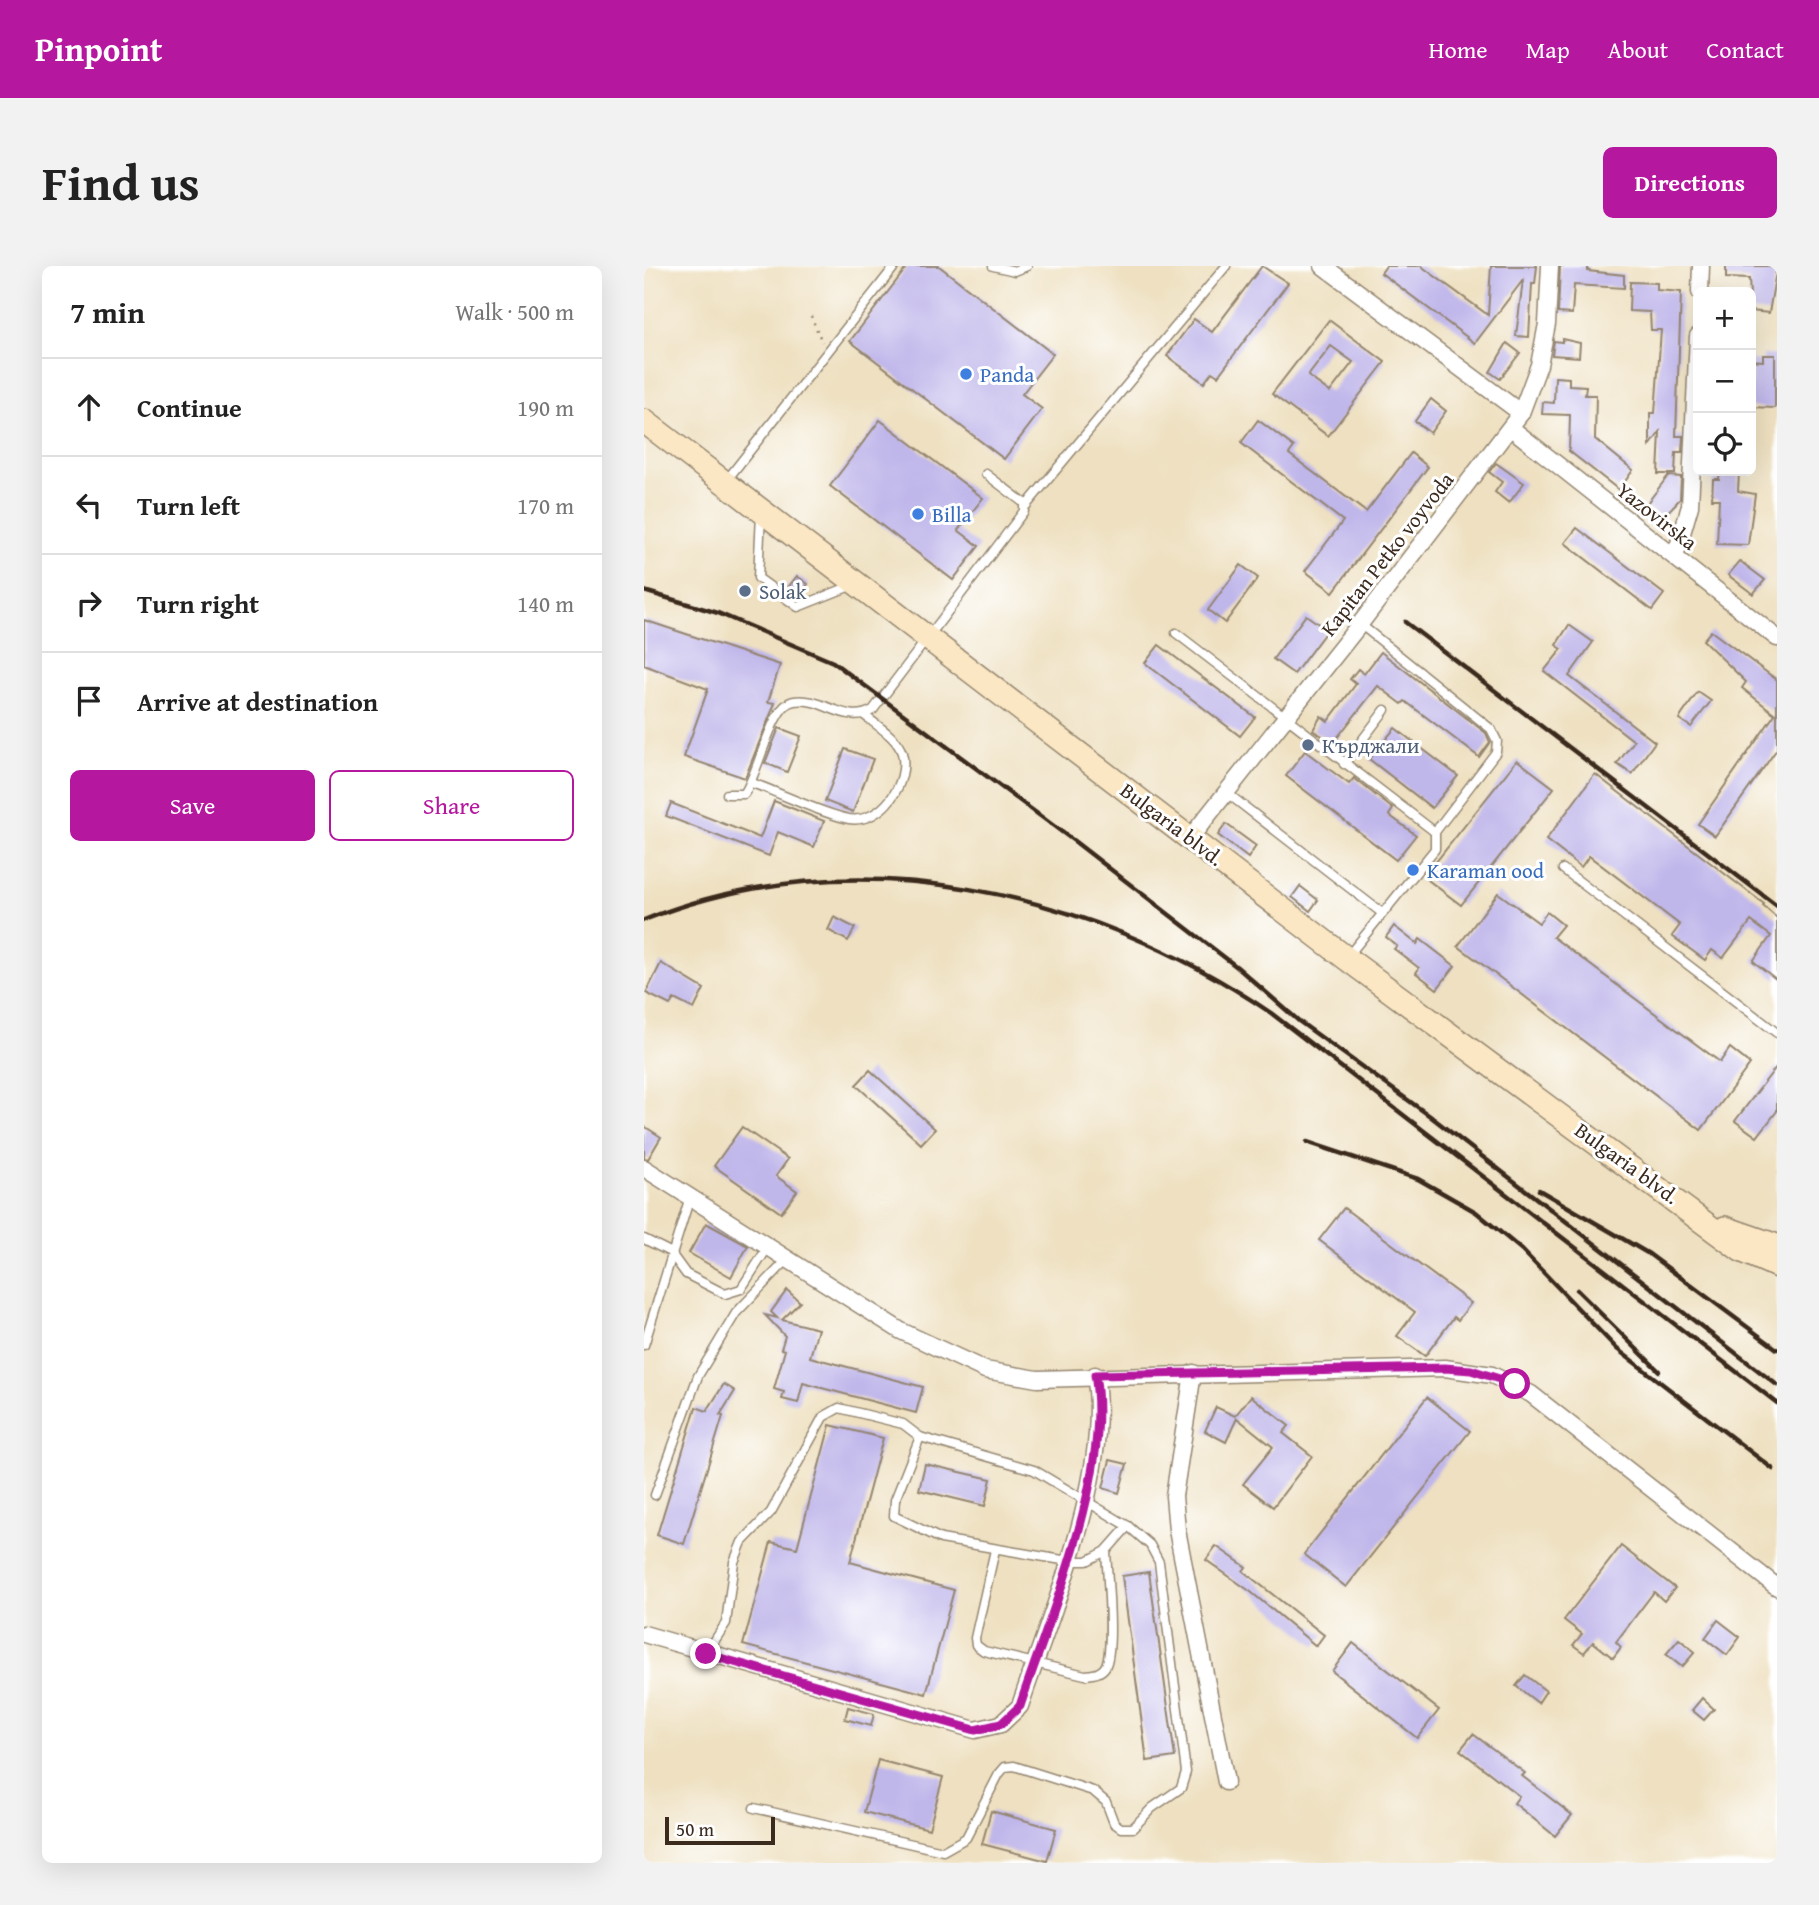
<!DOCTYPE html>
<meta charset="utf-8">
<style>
body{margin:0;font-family:"Gentium Book Plus",serif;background:#f2f2f2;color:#222}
.controls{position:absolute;right:21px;top:21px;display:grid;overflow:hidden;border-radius:10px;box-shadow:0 7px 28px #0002}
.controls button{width:63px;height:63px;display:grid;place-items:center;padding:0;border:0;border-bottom:2px solid #e0e0e0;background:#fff;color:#222;font:35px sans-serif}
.scale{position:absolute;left:21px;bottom:18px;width:110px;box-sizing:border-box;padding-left:7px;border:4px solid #3b2a1e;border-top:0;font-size:19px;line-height:24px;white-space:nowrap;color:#3b2a1e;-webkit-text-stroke:5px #fff;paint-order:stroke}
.stop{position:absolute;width:21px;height:21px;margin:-16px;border:5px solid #b5179e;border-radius:50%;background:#fff}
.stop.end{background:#b5179e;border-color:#fff;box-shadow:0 2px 7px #0008}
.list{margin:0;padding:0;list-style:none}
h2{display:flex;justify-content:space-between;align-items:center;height:91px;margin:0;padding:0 28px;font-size:30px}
h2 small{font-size:23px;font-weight:400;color:#767676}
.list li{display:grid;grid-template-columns:46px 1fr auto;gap:21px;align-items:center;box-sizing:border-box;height:98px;padding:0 28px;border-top:2px solid #e0e0e0}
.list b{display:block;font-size:26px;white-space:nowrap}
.list em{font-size:23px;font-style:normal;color:#767676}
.actions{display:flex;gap:14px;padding:21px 28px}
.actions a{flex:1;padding:16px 0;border:2px solid #b5179e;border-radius:10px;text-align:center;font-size:24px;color:#b5179e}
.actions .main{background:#b5179e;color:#fff}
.icon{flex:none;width:38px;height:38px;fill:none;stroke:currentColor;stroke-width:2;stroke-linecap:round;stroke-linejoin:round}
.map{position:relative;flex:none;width:1133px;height:1597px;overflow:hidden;border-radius:10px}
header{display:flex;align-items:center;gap:42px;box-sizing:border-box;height:98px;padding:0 35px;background:#b5179e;color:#fff}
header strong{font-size:33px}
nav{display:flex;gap:38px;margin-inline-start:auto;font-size:24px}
.intro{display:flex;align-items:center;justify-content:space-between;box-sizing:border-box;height:168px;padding:0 42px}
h1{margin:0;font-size:49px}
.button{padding:18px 32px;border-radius:10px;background:#b5179e;color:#fff;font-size:24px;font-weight:700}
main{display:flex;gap:42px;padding:0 42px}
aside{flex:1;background:#fff;border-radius:10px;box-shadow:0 7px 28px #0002}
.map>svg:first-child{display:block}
</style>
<header>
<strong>Pinpoint</strong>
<nav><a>Home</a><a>Map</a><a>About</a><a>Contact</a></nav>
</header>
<div class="intro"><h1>Find us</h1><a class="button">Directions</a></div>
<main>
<aside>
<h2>7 min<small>Walk · 500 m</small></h2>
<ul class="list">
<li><svg class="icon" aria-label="ahead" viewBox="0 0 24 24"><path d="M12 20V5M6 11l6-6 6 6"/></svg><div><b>Continue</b></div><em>190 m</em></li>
<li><svg class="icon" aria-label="left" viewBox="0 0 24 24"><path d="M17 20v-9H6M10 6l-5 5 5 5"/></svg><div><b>Turn left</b></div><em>170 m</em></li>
<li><svg class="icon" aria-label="right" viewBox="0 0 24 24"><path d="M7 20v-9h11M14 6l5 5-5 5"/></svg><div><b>Turn right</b></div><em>140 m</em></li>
<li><svg class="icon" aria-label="arrive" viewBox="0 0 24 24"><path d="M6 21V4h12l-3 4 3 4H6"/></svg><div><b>Arrive at destination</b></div></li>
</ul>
<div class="actions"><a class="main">Save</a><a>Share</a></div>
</aside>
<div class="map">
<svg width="1133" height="1597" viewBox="0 0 1133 1597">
<rect width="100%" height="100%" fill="#fff"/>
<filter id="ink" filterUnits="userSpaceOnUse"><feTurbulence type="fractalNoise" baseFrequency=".0143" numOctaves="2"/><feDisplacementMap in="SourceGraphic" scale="14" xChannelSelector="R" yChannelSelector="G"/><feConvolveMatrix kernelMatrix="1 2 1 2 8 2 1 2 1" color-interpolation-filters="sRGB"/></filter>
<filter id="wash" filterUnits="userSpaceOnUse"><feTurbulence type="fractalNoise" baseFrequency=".00686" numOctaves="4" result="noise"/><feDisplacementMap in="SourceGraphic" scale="28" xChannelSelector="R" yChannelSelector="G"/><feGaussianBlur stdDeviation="1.57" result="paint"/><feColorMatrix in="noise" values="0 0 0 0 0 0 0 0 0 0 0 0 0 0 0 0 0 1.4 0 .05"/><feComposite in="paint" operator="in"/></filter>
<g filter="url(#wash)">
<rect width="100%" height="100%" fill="#eee0c0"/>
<g id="blocks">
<g fill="#bfb6ea" fill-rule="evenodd">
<polygon points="264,0 295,0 409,88 378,128 398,143 360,193 206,75"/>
<polygon points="618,0 644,17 574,110 568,106 560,117 523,90 550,53 568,66"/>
<polygon points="742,0 777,0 844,49 847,0 893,0 891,18 888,18 885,71 872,70 879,14 831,77 737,7"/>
<polygon points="916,0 944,0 944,5 980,9 980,22 930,19 928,48 914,47"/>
<polygon points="1082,0 1133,0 1125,47 1107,45 1105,13 1082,12"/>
<polygon points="986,16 1013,17 1013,24 1037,26 1032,170 1039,170 1038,187 1032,187 1031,208 1014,208 1016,166 1006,180 1006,147 1011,147 1017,64 1007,64 1006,46 985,45"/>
<path d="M685 54 741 96 684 170 628 128ZM687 80 709 96 686 126 664 110Z"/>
<polygon points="918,73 936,77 935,91 908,89 910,75 918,76"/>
<polygon points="863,77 876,87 856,113 846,106"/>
<polygon points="1119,89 1131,89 1131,142 1107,141 1107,94 1119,95"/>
<polygon points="911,111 925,112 925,119 942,120 941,129 952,129 951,173 989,204 975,224 925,185 926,149 898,148 899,136 910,137"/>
<polygon points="787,133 802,145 786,167 771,155"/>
<polygon points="236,154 339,232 314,264 335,280 309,314 186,220"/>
<polygon points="614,154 650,181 645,188 722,246 767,187 784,201 689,326 661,305 699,255 597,177"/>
<polygon points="852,197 880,217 865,237 851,226 858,216 845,206"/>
<polygon points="1076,205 1095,205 1094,225 1111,228 1104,279 1073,278 1075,233 1068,233 1069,213 1075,213"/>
<polygon points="1024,210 1037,211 1036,233 1018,252 1001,240"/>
<polygon points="933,262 1020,328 1008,344 921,277"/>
<polygon points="1096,295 1121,314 1109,328 1084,309"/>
<polygon points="597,299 614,312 581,357 564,344"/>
<polygon points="153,310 164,318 154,333 142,324"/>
<polygon points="662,349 683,364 650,408 629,393"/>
<polygon points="0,354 136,399 124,436 131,437 101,512 40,491 64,423 0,399"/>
<polygon points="925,359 949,376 925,410 1011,476 988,508 973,498 990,475 900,405 918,383 912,379"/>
<polygon points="1067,365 1133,414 1133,483 1071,570 1054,558 1131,448 1098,422 1102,416 1059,374"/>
<polygon points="515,379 611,451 596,470 501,397"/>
<polygon points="737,386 842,467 846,476 835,491 761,435 758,438 734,420 689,477 669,464 677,450 684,455 712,418 706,413 714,403 720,408"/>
<polygon points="1054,426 1067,435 1047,461 1035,453"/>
<polygon points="135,462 157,470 143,506 121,497"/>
<polygon points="751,462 814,510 788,542 725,493"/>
<polygon points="201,483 229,493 209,546 181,535"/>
<polygon points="661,485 705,518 710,512 749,543 745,549 772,569 752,594 642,510"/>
<polygon points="873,494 910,522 817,639 780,611"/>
<polygon points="951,508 1120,638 1119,640 1133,652 1133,714 1109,695 1127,670 1107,655 1079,692 1068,684 1061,694 1028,670 1036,659 945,590 937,601 902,574"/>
<polygon points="130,535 180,555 170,581 134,566 125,590 22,550 27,537 116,572"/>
<polygon points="582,558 612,580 604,592 574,569"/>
<polygon points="656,620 674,634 666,645 648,631"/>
<polygon points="854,627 895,657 903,646 919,659 909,671 1076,796 1086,782 1106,798 1057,864 814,680"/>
<polygon points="190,651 211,662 204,675 184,664"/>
<polygon points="750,660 773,678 776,673 811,700 793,723 772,707 775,702 750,683 753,680 742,671"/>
<polygon points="17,697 60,723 50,743 30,733 26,739 2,727"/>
<polygon points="1133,800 1133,845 1113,871 1091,855"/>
<polygon points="226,804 291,863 277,878 212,819"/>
<polygon points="0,860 17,871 4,893 0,892"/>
<polygon points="98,861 144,893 132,910 153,925 137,947 70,900"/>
<polygon points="700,942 827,1037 814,1054 810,1051 781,1090 753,1070 771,1046 675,974"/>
<polygon points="62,957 104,980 87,1011 45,987"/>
<polygon points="143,1024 156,1036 138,1054 174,1063 166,1091 279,1121 272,1147 159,1117 154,1137 138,1133 140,1126 130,1123 141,1084 137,1083 141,1070 121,1049 133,1052 127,1046"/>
<polygon points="80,1118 91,1125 76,1149 79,1150 40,1278 13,1269 52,1141 63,1145"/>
<polygon points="607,1130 645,1160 639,1167 668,1190 629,1241 599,1218 629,1181 593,1152 582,1176 561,1165 572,1141 591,1150"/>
<polygon points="783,1131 826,1165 702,1321 660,1288"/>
<polygon points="186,1159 239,1172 206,1296 310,1324 282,1428 99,1379 127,1276 153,1282"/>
<polygon points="466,1194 483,1198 475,1227 459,1222"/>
<polygon points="281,1198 347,1213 341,1240 275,1224"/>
<polygon points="572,1280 602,1301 599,1305 680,1369 672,1380 607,1326 562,1294"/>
<polygon points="977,1280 1031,1322 1020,1335 1010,1326 972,1376 977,1381 969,1392 949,1376 940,1387 929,1379 938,1368 920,1354"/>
<polygon points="505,1306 531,1491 503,1495 478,1310"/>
<polygon points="1074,1354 1096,1371 1083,1389 1061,1372"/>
<polygon points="1035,1373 1051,1386 1038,1401 1022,1388"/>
<polygon points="709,1377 795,1444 773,1472 688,1405"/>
<polygon points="881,1409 902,1425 894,1437 872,1420"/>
<polygon points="1058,1432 1070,1443 1060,1454 1048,1444"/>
<polygon points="204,1441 230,1448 227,1460 201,1453"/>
<polygon points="829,1468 881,1507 878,1510 928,1549 911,1570 870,1537 875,1530 816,1484"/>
<polygon points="234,1494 299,1511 285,1563 220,1546"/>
<polygon points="347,1545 412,1563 403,1595 338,1578"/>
</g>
</g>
</g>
<g filter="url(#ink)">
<use href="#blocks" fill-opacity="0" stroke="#94856f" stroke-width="2"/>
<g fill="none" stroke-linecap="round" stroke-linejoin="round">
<defs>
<g id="lane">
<polyline points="349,0 371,5 383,0"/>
<polyline points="82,215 251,0"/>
<polyline points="381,241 582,0"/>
<polyline points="117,248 114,312 154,341 209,319"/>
<polyline points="532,367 791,566"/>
<polyline points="700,498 741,444"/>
<path d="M108 517C136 527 178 548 205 553 238 558 266 516 258 487 253 471 232 459 220 449"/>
<polyline points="583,527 738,647"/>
<path d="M83 528H100C115 508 127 438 150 435 179 430 201 460 229 444L380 245V237L342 208"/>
<polyline points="919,603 1133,767"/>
<polyline points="704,690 791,583 791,566 852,486 853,475 847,463 716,358"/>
<polyline points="0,973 26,986 42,1008 81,1028 97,1023 124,981"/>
<polyline points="0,1079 46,931"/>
<polyline points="276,1171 251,1234 250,1250 297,1273 424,1295 443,1295 462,1285 484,1260"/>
<polyline points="11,1229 54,1110 92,1047 144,993"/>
<path d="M351 1284 331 1372 332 1379 340 1385 441 1409C449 1408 456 1408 461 1401 471 1385 463 1307 462 1285"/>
<polyline points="62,1388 82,1357 90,1296 98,1276 127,1246 179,1151 195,1142 259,1158 276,1171 390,1204 484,1260 506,1279 515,1296 542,1506 537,1522 508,1542 489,1562 477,1562 470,1557 462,1536 449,1525 370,1500 361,1501 355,1508 322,1572 299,1585 110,1542"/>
</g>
<g id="street">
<polyline points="679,0 877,147"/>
<polyline points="1056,26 1057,0"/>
<polyline points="867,162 1133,372"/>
<polyline points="1031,291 1046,240 1054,70"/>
<polyline points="546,572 716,358 877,147 895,99 903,58 906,0"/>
<polyline points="0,902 257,1065 341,1104 393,1113 801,1102 848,1109 887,1128 1133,1321"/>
<polyline points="549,1107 530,1230 533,1264 582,1516"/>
<path d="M0 1368 331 1464 357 1458 376 1440C407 1347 468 1205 451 1109"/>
</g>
<g id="secondary">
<polyline points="0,155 702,692 1097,984 1133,1000"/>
<polyline points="1081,962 1133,980"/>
</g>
</defs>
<use href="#lane" stroke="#94856f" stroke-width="11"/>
<use href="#street" stroke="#94856f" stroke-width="19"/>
<use href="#secondary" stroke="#94856f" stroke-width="26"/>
<polyline stroke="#94856f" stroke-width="2.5" stroke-dasharray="2 5" stroke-linecap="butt" points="167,50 178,76"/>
<use href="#lane" stroke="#fff" stroke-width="8"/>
<use href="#street" stroke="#fff" stroke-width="16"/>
<use href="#secondary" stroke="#fbe7c3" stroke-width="23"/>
<g stroke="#3b2a1e" stroke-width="4.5">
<polyline points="0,325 74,347 189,396 430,575 593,701 656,756 786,850 1133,1119"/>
<polyline points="761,356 1133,640"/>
<path d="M0 654C209 570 447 624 627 747L1133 1137"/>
<polyline points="663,876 774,913 832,946 878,984 973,1083 1129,1203"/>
<polyline points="895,924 1005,988 1133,1083"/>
<polyline points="933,1024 1015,1105"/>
</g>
</g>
</g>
<g fill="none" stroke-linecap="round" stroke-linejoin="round" filter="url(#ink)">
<path stroke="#b5179e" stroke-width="9" d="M62 1388 331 1464 357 1458 376 1440C407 1347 468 1205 451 1109L801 1102 827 1104 871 1118"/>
</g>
<g fill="#3f7fe0" stroke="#fff" stroke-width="2.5">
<circle cx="322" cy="108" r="7"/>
<circle cx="274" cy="248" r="7"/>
<circle cx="769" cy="604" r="7"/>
</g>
<g fill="#5c6f8a" stroke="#fff" stroke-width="2.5">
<circle cx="101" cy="325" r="7"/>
<circle cx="664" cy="479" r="7"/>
</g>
<g text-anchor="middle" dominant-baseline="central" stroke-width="6" stroke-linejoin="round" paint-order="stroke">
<g font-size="21" fill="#366cbe" stroke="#fff" text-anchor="start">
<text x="336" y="108">Panda</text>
<text x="288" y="248">Billa</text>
<text x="783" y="604">Karaman ood</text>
</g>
<g font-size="21" fill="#3b2a1e" stroke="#fff">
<text transform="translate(1013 250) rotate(38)">Yazovirska</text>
<text transform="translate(743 288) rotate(-52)">Kapitan Petko voyvoda</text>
<text transform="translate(528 558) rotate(37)">Bulgaria blvd.</text>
<text transform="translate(983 897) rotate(36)">Bulgaria blvd.</text>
</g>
<g font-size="21" fill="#4e5e75" stroke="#fff" text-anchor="start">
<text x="115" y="325">Solak</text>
<text x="678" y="479">Кърджали</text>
</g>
</g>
</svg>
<div class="controls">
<button>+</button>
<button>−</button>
<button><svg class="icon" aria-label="locate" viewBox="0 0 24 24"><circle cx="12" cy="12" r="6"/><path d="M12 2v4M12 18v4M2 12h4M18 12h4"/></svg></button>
</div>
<div class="scale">50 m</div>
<div class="stop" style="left:871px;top:1118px"></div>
<div class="stop end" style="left:62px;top:1388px"></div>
</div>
</main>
